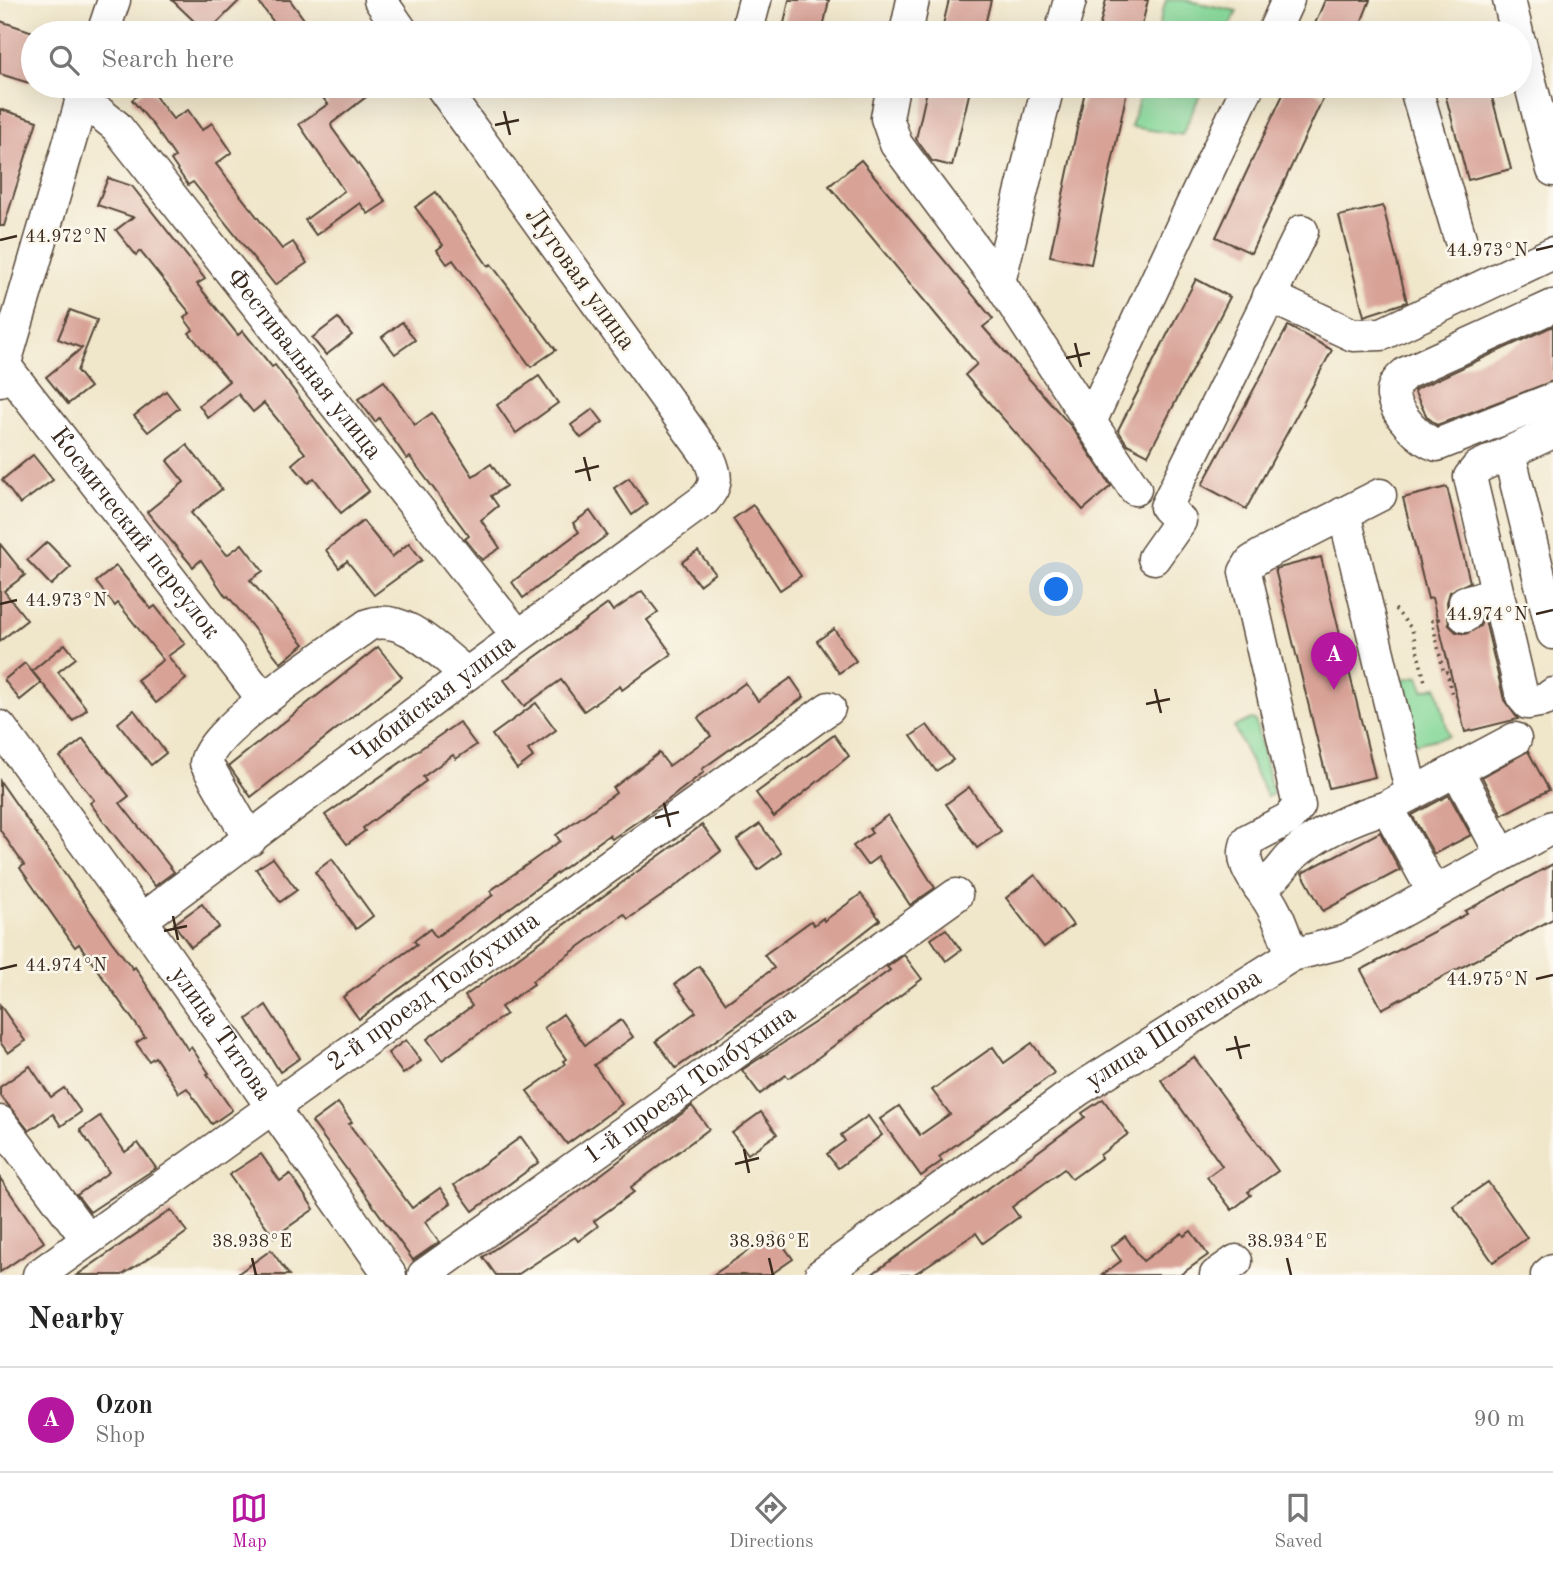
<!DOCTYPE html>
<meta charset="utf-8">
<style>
body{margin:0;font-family:"Old Standard TT",serif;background:#f6f6f6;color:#222}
.you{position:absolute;left:1057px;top:590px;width:24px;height:24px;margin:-18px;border:5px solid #fff;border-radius:50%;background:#1a73e8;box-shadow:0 0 0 10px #1a73e833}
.badge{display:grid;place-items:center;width:46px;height:46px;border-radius:50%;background:#b5179e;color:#fff;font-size:23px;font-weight:700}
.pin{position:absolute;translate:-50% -58px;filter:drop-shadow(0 2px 4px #0008)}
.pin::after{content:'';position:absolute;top:37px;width:24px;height:21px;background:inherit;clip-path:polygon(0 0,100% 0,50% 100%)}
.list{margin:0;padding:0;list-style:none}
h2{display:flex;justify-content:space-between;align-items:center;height:91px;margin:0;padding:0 28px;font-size:30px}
h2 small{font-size:23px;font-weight:400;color:#767676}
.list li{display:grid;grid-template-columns:46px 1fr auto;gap:21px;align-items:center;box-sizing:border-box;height:105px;padding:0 28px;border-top:2px solid #e0e0e0}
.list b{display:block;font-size:26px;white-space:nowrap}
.list p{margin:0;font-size:23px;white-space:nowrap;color:#767676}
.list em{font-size:23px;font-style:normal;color:#767676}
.icon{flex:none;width:38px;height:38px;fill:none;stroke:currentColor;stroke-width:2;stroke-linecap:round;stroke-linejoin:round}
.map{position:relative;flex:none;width:1553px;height:1275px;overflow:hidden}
.search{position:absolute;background:#fff;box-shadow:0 7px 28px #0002;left:21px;right:21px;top:21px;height:77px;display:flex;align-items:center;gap:18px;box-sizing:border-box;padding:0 24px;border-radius:38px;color:#767676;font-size:26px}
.sheet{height:196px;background:#fff}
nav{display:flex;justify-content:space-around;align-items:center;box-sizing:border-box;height:98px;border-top:2px solid #e0e0e0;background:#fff;font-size:19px;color:#767676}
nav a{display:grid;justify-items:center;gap:4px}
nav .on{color:#b5179e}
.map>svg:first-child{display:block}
</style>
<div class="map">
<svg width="1553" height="1275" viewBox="0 0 1553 1275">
<rect width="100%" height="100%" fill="#fbf7ec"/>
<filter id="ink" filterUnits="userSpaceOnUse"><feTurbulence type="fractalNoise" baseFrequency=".0143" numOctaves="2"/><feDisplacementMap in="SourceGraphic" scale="14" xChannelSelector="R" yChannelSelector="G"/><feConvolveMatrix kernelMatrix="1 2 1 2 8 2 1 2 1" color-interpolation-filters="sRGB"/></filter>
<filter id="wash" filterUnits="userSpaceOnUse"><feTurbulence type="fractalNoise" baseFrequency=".00686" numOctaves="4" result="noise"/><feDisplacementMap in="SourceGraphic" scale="28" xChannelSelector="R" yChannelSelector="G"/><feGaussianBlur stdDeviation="1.57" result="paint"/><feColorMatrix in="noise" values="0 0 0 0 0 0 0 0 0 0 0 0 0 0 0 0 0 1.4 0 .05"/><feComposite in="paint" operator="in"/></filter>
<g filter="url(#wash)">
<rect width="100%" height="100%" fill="#f0e6ca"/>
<g fill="#84d798" stroke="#60805b" stroke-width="2">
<polygon points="1166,0 1184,0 1237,11 1227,33 1157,33"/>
<polygon points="1143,86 1204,86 1182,135 1131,127"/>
<polygon points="1419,676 1423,690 1437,687 1449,736 1415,744 1399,680"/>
<polygon points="1251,719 1255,720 1273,794 1267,797 1234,727"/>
</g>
<g id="blocks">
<g fill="#d8a297">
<polygon points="172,0 240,0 207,33 202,33 193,24 195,22"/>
<polygon points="257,0 290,0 314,33 282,33"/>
<polygon points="789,0 829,0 822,33 782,33"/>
<polygon points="949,0 991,0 983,33 941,33"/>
<polygon points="1106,0 1148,0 1140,33 1098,33"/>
<polygon points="1325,0 1370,0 1357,33 1311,33"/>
<polygon points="0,21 33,32 33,70 29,83 0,74"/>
<polygon points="340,86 357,86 366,97 331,124 332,128 386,202 368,214 360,203 316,235 305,220 344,191 299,124 328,104 323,98"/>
<polygon points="928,86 971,86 952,166 932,161 916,139"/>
<polygon points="1086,86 1128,86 1091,264 1050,256"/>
<polygon points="1287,86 1301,86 1324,96 1251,253 1216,237"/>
<polygon points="1443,86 1489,86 1511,169 1468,180"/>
<polygon points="148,87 173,119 188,110 202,130 212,123 232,152 216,164 282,249 293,242 307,263 275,285 193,182 188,185 171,160 175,157 154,126 132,100"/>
<polygon points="0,109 37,121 4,226 0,226"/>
<polygon points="861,160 993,319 983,327 1071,426 1111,486 1083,510 965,375 977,364 829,186"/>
<polygon points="108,178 132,186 205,279 197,284 238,335 243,331 272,367 275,365 369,491 341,513 314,478 308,483 292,464 305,453 264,403 253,412 238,394 208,418 199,405 229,381 189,333 193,330 184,318 190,313 140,251 136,255 116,230 133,217 97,205"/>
<polygon points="436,192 488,266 491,264 556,350 531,367 453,260 447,264 437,250 443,245 415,207"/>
<polygon points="1383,206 1407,302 1364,316 1339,216"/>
<polygon points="1196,279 1230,297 1148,455 1127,444 1118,430"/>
<polygon points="70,310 97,320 77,371 90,387 68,404 46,377 82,348 58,339"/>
<polygon points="338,318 352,335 326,355 312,338"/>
<polygon points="402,322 415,340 395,354 382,337"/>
<polygon points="1288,326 1332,350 1246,509 1202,485"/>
<polygon points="1553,326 1553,381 1437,425 1427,417 1414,391 1416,389"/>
<polygon points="539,376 558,403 516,433 497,405"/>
<polygon points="384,381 415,425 432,413 473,476 491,464 506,486 491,496 498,506 481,520 500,548 482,560 465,539 469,536 410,457 407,459 379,418 375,422 358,399"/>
<polygon points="166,391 179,408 148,432 134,416"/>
<polygon points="593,409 603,422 581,438 571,425"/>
<polygon points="187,445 222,489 191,513 227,555 242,544 263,571 250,580 304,644 281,663 228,596 226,597 201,560 193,567 147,512 184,482 167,461"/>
<polygon points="33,455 53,480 20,504 2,480"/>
<polygon points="629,478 647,504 632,515 614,488"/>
<polygon points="1447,487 1470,582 1450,592 1447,602 1449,625 1456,632 1466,634 1480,626 1484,616 1504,700 1518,719 1465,732 1432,598 1428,599 1403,498"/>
<polygon points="753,505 801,576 780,590 733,519"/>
<polygon points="590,511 607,535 523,598 512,582 579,532 573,523"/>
<polygon points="363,521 392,557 409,543 422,560 374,595 347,561 339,568 326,550"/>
<polygon points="47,542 71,567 51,585 27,560"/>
<polygon points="0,544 25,575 4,591 27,620 0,641"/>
<polygon points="698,551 715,573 699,585 682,562"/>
<polygon points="1321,557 1375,777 1329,788 1275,569"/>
<polygon points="116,566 151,609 155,606 185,644 168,656 186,679 156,703 137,680 163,660 118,603 115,606 96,582"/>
<polygon points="642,591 658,612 647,620 672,654 622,690 620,686 584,711 561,680 524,706 504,680 608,604 613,611"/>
<polygon points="834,629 856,661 839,673 817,641"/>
<polygon points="65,644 76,658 58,672 87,709 73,721 32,671"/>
<polygon points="378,647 402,677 251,797 229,766"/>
<polygon points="25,663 41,683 20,700 4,680"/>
<polygon points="791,678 804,697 702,769 704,772 668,800 612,839 609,835 359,1019 343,997 417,944 414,941 430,929 436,937 493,895 490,891 560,841 556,835 616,793 613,788 659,753 669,766 711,736 698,718 745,683 758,701"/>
<polygon points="536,703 556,730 528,750 533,757 517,769 492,735"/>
<polygon points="134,710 166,753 151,765 118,723"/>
<polygon points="459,722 476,745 456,759 453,755 423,777 426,781 363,828 365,831 347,844 325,815"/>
<polygon points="927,725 953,760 936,771 911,736"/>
<polygon points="834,735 849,756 774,817 756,793"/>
<polygon points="83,739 129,796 120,803 174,872 155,886 115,836 90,803 94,800 60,757"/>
<polygon points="1528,751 1549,790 1502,815 1482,777"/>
<polygon points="0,781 112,942 133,969 135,967 188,1050 191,1047 209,1073 207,1074 232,1110 212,1124 187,1088 179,1093 155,1057 149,1061 136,1043 145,1037 79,944 75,947 20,868 24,865 0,830"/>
<polygon points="969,787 1001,831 977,848 946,804"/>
<polygon points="1449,795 1471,835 1434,854 1412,815"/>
<polygon points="888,815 935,888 910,905 878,857 867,865 853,846 872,833 869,829"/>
<polygon points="760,824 781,853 758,870 737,840"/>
<polygon points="702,825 721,851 669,891 628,919 624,914 532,981 534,984 501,1007 506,1014 442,1060 427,1039 472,1006 465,996"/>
<polygon points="1380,832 1400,870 1323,911 1302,873"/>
<polygon points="273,858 297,890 280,902 256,869"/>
<polygon points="332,859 373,916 356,929 315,872"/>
<polygon points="1553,864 1553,919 1382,1009 1361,970 1467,914 1465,911"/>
<polygon points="1035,875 1073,925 1044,947 1006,898"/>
<polygon points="861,894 880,920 810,974 676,1068 656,1041 696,1012 675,984 699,966 726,1003 774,968 764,955 811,921 814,925 823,918 824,921"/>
<polygon points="202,904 219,927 191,947 174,924"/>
<polygon points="946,929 961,950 946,961 931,939"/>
<polygon points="904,955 922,979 803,1069 788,1078 786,1075 760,1094 742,1070 837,1008 890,970 887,967"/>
<polygon points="0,1005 25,1041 8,1053 0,1042"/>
<polygon points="266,1005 300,1058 280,1072 247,1019"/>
<polygon points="563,1014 585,1045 621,1020 633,1037 594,1065 622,1104 567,1144 527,1091 565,1064 563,1061 566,1059 544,1028"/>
<polygon points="406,1040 421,1061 403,1074 388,1053"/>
<polygon points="1032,1043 1054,1073 939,1157 942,1161 921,1176 880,1119 899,1106 920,1135 950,1114 932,1090 993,1047 1004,1063"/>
<polygon points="1194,1057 1278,1171 1248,1192 1251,1195 1232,1210 1207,1177 1222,1166 1161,1080"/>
<polygon points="30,1066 51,1097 64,1088 81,1112 61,1126 53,1114 29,1131 0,1095 0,1087"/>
<polygon points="1103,1099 1128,1134 1100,1155 1101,1158 1072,1179 1064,1169 1012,1207 1019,1217 983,1243 976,1233 913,1275 871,1275 1085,1117 1082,1113"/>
<polygon points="338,1103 352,1122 349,1124 412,1208 440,1188 451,1203 425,1222 439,1242 413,1260 312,1122"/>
<polygon points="692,1106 709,1129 631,1187 634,1192 594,1221 598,1226 578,1241 575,1237 517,1275 496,1275 483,1257 575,1194"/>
<polygon points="761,1112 777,1134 748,1154 732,1133"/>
<polygon points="100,1116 125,1152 138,1143 156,1168 90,1212 77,1195 109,1172 80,1130"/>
<polygon points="868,1116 882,1135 838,1168 827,1154 845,1141 841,1135"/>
<polygon points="521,1137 539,1162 473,1211 454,1185"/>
<polygon points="261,1154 280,1181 290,1174 314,1209 274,1237 229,1175"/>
<polygon points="0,1178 44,1242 0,1272"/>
<polygon points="1488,1182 1527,1238 1493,1262 1453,1206"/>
<polygon points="171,1210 187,1232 169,1245 122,1275 77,1275"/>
<polygon points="1191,1231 1208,1255 1180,1275 1102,1275 1121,1261 1111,1247 1125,1236 1143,1261 1182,1233 1184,1236"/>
<polygon points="774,1233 793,1259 770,1275 713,1275"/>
<polygon points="271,1250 289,1275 236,1275"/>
</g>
</g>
</g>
<g filter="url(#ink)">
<use href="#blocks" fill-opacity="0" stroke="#564638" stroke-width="2"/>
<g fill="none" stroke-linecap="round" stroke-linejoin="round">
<defs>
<g id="minor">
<polyline points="380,0 403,33"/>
<polyline points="1509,0 1517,33"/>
<polyline points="750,19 755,0"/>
<polyline points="103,33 114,0"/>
<polyline points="906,33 913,0"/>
<polyline points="1061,33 1070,0"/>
<polyline points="1273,33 1288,0"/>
<polyline points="1520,43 1553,170"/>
<polyline points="893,86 887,118 896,144 999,282 1090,422 1248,86"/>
<polyline points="1418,86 1418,96 1460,238"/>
<path id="s1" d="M80 106 101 114 116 126 518 636"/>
<polyline points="999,282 1048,86"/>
<polyline points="1269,296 1353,335 1382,334 1553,253"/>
<path d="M1553 306 1406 373C1399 379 1392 386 1393 396 1396 415 1420 440 1437 445L1553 399"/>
<path id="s2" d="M5 366 264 700"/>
<polyline points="0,380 86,86"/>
<polyline points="1090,422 1135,489"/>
<polyline points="1553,432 1478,467 1470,477 1522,696 1528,703 1545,700 1553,694"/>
<polyline points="1509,453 1553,633"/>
<polyline points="1344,513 1412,794"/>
<polyline points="1154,558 1180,521 1166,507 1302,231"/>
<polyline points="1465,616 1465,602 1497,593"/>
<path id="s3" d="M0 727 141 920 390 1275"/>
<polyline points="1457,770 1502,855"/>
<polyline points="1387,807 1434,893"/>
<path d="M250 840 206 763C211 728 335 649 368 625 404 612 439 653 467 674"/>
<path d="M1259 887C1284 873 1281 864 1299 850 1323 831 1358 816 1387 807L1515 739"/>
<path id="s4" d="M141 920 467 674 704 500C718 485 717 476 709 458L441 86"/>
<path d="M1292 955C1286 939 1281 922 1273 908 1262 886 1236 867 1248 840L1288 819 1299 806 1245 572 1251 562 1262 555 1380 495"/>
<polyline points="0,1122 88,1240"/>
<path id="s5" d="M39 1275 829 708"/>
<path id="s6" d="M424 1275 956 895"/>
<path id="s7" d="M821 1275 1078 1090 1292 955 1347 941 1553 827"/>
<polyline points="1216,1275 1236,1261"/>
<polyline points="1547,1275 1553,1270"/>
</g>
</defs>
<use href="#minor" stroke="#564638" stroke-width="35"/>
<g stroke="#564638" stroke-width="3.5" stroke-dasharray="2 5" stroke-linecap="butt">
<polyline points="1395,609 1412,629 1425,682"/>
<polyline points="1440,619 1432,621 1444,673 1447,672 1452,695 1456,695"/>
</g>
<use href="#minor" stroke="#fff" stroke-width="32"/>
</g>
</g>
<path fill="none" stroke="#3b2a1e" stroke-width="2.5" d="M504 111 510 135M495 125 519 120M0 240 17 236M1536 250 1553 246M1075 343 1081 367M1066 358 1090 353M584 457 590 481M575 472 599 466M0 604 17 600M1536 614 1553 610M1155 689 1161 713M1146 704 1170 699M664 803 670 827M655 818 679 812M173 916 178 940M164 931 187 926M0 969 17 965M1536 979 1553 975M1235 1036 1241 1059M1226 1050 1250 1045M744 1149 749 1173M735 1164 759 1158M252 1258 256 1275M769 1258 773 1275M1287 1258 1291 1275"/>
<g text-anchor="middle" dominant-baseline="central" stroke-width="5" stroke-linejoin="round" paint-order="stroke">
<g font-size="26" fill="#3b2a1e" stroke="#fbf7ec">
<text transform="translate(580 279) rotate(54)">Луговая улица</text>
<text stroke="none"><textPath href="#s1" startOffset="345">Фестивальная улица</textPath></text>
<text stroke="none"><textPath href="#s2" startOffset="212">Космический переулок</textPath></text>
<text stroke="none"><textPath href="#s4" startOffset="366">Чибийская улица</textPath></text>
<text stroke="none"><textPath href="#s5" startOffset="486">2-й проезд Толбухина</textPath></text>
<text stroke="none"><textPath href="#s7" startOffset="430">улица Шовгенова</textPath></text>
<text stroke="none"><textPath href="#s3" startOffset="378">улица Титова</textPath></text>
<text stroke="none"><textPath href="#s6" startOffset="327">1-й проезд Толбухина</textPath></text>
</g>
</g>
<g font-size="18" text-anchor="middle" fill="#3b2a1e" stroke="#fbf7ec" stroke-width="5" stroke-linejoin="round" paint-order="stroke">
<text x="66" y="242">44.972°N</text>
<text x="1487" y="256">44.973°N</text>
<text x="66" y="606">44.973°N</text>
<text x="1487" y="620">44.974°N</text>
<text x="66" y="971">44.974°N</text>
<text x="1487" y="985">44.975°N</text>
<text x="252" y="1247">38.938°E</text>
<text x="769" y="1247">38.936°E</text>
<text x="1287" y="1247">38.934°E</text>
</g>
</svg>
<div class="you"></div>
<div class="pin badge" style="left:1334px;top:690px">A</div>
<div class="search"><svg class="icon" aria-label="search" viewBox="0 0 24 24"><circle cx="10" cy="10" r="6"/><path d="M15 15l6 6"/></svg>Search here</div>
</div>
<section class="sheet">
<h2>Nearby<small></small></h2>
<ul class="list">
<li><span class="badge">A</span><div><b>Ozon</b><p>Shop</p></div><em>90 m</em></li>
</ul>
</section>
<nav>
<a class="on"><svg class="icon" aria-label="map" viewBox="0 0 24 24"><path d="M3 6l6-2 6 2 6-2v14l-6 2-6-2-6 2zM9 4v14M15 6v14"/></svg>Map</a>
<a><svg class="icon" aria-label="directions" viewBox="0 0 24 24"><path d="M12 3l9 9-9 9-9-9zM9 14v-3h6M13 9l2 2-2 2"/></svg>Directions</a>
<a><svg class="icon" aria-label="saved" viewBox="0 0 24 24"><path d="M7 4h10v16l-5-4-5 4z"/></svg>Saved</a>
</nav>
